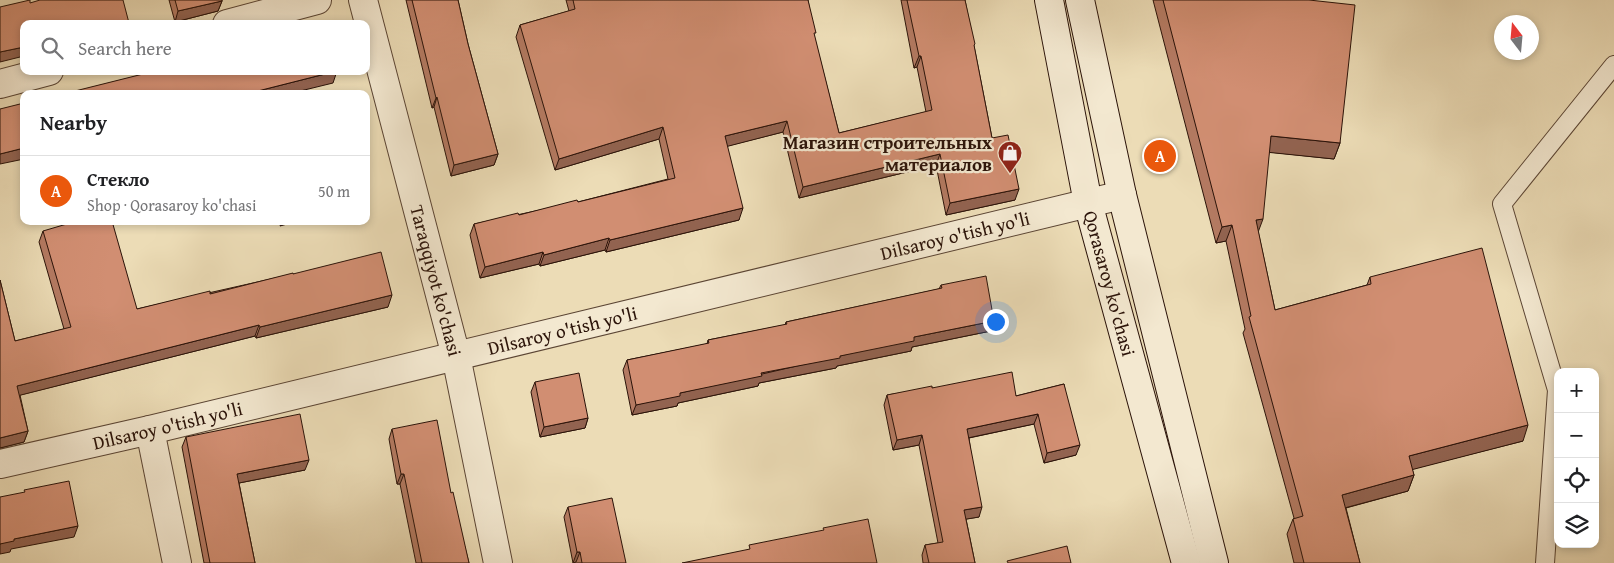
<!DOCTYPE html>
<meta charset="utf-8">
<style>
body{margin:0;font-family:"Gentium Book Plus",serif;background:#f2f2f2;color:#202124}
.controls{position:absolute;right:15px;bottom:15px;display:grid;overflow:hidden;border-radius:10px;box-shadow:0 2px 8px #0003}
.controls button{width:45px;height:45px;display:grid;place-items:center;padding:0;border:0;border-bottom:1px solid #e0e0e0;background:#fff;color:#202124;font:25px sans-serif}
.compass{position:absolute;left:1494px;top:15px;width:45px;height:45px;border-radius:50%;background:#fff;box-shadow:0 2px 8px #0003;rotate:344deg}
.you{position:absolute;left:995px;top:321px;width:18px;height:18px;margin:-12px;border:4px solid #fff;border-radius:50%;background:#1a73e8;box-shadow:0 0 0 8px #1a73e833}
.badge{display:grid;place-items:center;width:32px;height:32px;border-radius:50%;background:#ea580c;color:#fff;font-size:16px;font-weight:700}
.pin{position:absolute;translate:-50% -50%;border:2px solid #fff;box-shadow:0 1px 5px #0006}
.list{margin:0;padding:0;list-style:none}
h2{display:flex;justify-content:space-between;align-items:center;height:65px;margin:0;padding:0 20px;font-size:21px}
h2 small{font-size:16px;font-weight:400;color:#757577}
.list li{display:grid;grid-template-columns:32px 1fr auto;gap:15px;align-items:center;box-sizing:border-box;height:70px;padding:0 20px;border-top:1px solid #e0e0e0}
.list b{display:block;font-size:19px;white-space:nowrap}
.list p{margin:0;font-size:16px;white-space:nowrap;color:#757577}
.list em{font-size:16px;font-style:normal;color:#757577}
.icon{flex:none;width:28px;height:28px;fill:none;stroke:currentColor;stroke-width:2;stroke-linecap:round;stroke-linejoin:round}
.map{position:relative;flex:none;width:1614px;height:563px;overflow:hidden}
.search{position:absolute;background:#fff;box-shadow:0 2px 8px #0003;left:20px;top:20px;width:350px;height:55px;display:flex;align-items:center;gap:12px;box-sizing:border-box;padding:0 18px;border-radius:10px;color:#757577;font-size:19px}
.panel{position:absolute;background:#fff;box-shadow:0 2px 8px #0003;left:20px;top:90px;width:350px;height:135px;border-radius:10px}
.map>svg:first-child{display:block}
</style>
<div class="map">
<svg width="1614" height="563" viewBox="0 0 1614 563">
<rect width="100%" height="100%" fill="#ecdcb6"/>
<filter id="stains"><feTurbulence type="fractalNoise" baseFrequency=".004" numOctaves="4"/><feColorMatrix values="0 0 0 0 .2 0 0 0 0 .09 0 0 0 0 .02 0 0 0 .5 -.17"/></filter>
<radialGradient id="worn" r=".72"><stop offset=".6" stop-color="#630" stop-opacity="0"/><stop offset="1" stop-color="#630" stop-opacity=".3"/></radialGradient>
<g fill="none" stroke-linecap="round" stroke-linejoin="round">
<defs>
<polyline id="lane" points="1545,563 1557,390 1502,204 1614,65"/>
<g id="street">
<path id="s1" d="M363 0 456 356 498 563"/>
<polyline points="227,24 317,0"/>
<polyline points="0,84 49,71"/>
<polyline points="150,430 177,563"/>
<path id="s2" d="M0 464 150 430 1122 195"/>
</g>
<g id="secondary">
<path id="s3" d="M1049 0 1088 203 1186 563"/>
<polyline points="1080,0 1122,195 1214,563"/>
</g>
</defs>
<use href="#lane" stroke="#5b4534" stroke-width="20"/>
<use href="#street" stroke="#5b4534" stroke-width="30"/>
<use href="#secondary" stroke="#2b1309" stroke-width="30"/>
<use href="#lane" stroke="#f3e8d0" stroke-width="18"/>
<use href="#street" stroke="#f3e8d0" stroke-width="28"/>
<use href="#secondary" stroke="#f3e8d0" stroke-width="28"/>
</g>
<g fill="#b47a62" stroke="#2b1309">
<polygon points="169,0 222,0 222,1 218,11 175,22"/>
<polygon points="406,0 458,0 468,44 498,154 494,165 451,176 434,107 432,108"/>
<polygon points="566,0 808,0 814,36 839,133 926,112 917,67 914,68 901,0 965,0 992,138 1015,200 946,215 936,165 799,198 783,132 727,146 739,220 606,252 605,250 540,266 539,264 480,278 470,235 474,224 578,202 668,179 659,139 555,170 516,37 520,25 569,11"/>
<polygon points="1153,0 1309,0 1340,143 1334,159 1269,152 1258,231 1275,310 1367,285 1370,277 1523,441 1412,469 1414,475 1408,491 1346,508 1360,563 1294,563 1287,534 1293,519 1294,518 1243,333 1245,329 1226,241 1216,243"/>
<polygon points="43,231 137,309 293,274 388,307 256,338 255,336 20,395 28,431 24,442 0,448 0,280 15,341 64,329 39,242"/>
<polygon points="941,285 994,321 991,331 912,347 911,351 837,366 836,368 759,383 758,386 678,403 677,406 632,415 623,370 627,360 707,344 708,340 785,325 786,322 939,289"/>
<polygon points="535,382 588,418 585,428 540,437 531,392"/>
<polygon points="1064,384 1076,455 1044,463 1034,424 969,438 979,517 966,519 975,563 923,563 922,555 925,545 938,543 919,445 893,450 884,405 887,395 932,388 1016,396"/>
<polygon points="392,429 451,493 469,563 416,563 400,484 397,484 389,439"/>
<polygon points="186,437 305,470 239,483 255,563 204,563 182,447"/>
<polygon points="568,507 626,563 573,563 564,517"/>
</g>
<g fill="#926350" stroke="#2b1309">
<polygon points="222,1 218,11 175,22 178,11"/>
<polygon points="24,47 24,56 0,62 0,52"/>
<polygon points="919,56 921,56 917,67 914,68"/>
<polygon points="337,71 333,83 288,94 246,94"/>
<polygon points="437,97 434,107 432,108 436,98"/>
<polygon points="787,121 783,132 721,148 725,136"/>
<polygon points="663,127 659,139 555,170 559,159"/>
<polygon points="1271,136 1340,143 1334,159 1265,152"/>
<polygon points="24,148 24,159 0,164 0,154"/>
<polygon points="498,154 494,165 451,176 454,165"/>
<polygon points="940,154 936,165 799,198 803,187"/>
<polygon points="1019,189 1015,200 946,215 950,203"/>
<polygon points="369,193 366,201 366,194"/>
<polygon points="743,208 739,220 606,252 610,240"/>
<polygon points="1263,219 1257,235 1256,220"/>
<polygon points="282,221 298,221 280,226"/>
<polygon points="1232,225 1226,241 1216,243 1222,227"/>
<polygon points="609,238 605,250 540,266 544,255"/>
<polygon points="543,252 539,264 480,278 485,267"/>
<polygon points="392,295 388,307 256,338 260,327"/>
<polygon points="994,321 991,331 912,347 911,351 837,366 836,368 759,383 758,386 678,403 677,406 632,415 636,405 680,393 840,356 914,337"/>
<polygon points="259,325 255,336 13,397 17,386"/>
<polygon points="1038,414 1034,424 963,439 967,429"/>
<polygon points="588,418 585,428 540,437 544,427"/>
<polygon points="1528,425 1523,441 1403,472 1409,456"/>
<polygon points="28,431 24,442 0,448 0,438"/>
<polygon points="922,435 919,445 893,450 897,440"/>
<polygon points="1080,445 1076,455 1044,463 1047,453"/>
<polygon points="309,460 305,470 234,484 237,474"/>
<polygon points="401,474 404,474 400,484 397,484"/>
<polygon points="1414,475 1408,491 1337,510 1342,495"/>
<polygon points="982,507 979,517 961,520 964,510"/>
<polygon points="78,526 74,537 11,549 10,552 0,554 0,544 14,539"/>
<polygon points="577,552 580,552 576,562 573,563"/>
</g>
<g fill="#d18e72" stroke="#2b1309">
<polygon points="30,0 30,3 40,0 123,0 129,23 24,24 24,47 0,52 0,7"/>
<polygon points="175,0 222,0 222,1 178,11"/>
<polygon points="412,0 458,0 468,44 498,154 454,165 437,97 436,98"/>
<polygon points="573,0 808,0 816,33 814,33 839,133 932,110 921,56 919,56 907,0 965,0 975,44 974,45 992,138 1008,135 1019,189 950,203 940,154 803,187 787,121 725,136 743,208 610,240 609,238 544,255 543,252 485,267 474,224 518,213 519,215 577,200 578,202 675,178 663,127 559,159 520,25 575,9"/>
<polygon points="1163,0 1309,0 1355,5 1340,143 1271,136 1263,219 1256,220 1275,310 1371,284 1370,277 1482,248 1528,425 1409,456 1414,475 1342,495 1360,563 1304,563 1293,519 1303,516 1249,317 1251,316 1232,225 1222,227"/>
<polygon points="155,71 337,71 246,94 63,94"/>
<polygon points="24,103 24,148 0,154 0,109"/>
<polygon points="366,181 369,193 366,194"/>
<polygon points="77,221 112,221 137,309 210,291 210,294 293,273 293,274 381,252 392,295 260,327 259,325 17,386 28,431 0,438 0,280 15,341 71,327 43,231"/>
<polygon points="986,276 994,321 914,337 914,341 840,356 840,358 761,373 762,376 680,393 680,396 636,405 627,360 709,343 708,340 787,324 786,322 942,288 941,285"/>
<polygon points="1012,372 1016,396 1064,384 1080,445 1047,453 1038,414 967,429 982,507 964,510 975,563 929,563 925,545 943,542 922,435 897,440 887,395 932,386 932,388"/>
<polygon points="579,373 588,418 544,427 535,382"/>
<polygon points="300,414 309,460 237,474 255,563 210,563 186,437"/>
<polygon points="437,420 451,493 453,492 469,563 422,563 404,474 401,474 392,429"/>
<polygon points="69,481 78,526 14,539 14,541 0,544 0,497 25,492 24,490"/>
<polygon points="612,498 626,563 582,563 580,552 577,552 568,507"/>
<polygon points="868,519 877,563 682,563 750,549 749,545 824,530 823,528"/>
<polygon points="1067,546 1071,563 1008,563 1007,561"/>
</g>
<defs>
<symbol id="shop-pin" viewBox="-11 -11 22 30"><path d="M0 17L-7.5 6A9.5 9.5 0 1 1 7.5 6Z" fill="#8f2418" stroke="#f3e8d0"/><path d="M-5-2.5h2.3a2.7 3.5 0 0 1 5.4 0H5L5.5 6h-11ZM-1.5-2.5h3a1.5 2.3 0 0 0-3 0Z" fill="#fff"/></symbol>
</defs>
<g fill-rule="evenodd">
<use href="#shop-pin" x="996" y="139" width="28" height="38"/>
</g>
<g text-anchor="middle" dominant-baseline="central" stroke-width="4.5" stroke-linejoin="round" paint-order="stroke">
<g font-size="19" font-weight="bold" fill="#2b1309" stroke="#f3e8d0" text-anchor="end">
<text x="992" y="142">Магазин строительных<tspan x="992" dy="22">материалов</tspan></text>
</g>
<g font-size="19" fill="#2b1309" stroke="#f3e8d0">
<text stroke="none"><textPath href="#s2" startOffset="982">Dilsaroy o'tish yo'li</textPath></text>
<text stroke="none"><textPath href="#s1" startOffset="290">Taraqqiyot ko'chasi</textPath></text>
<text stroke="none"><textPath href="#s3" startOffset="290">Qorasaroy ko'chasi</textPath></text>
<text stroke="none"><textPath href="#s2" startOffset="578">Dilsaroy o'tish yo'li</textPath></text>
<text stroke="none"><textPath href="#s2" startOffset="172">Dilsaroy o'tish yo'li</textPath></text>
</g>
</g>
<rect width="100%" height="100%" filter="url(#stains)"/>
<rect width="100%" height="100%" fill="url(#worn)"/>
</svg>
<div class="controls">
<button>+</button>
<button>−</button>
<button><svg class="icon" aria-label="locate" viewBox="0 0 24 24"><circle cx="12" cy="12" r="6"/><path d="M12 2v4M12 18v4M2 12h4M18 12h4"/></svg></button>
<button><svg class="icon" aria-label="layers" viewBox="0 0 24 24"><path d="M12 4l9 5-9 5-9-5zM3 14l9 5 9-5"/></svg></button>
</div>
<svg class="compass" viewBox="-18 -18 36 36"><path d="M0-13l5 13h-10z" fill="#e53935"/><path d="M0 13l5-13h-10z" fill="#757577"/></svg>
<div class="you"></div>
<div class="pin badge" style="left:1160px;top:156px">A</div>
<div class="search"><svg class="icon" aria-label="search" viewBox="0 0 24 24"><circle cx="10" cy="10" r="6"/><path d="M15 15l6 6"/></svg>Search here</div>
<section class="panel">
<h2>Nearby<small></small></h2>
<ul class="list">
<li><span class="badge">A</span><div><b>Стекло</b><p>Shop · Qorasaroy ko'chasi</p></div><em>50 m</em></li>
</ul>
</section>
</div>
